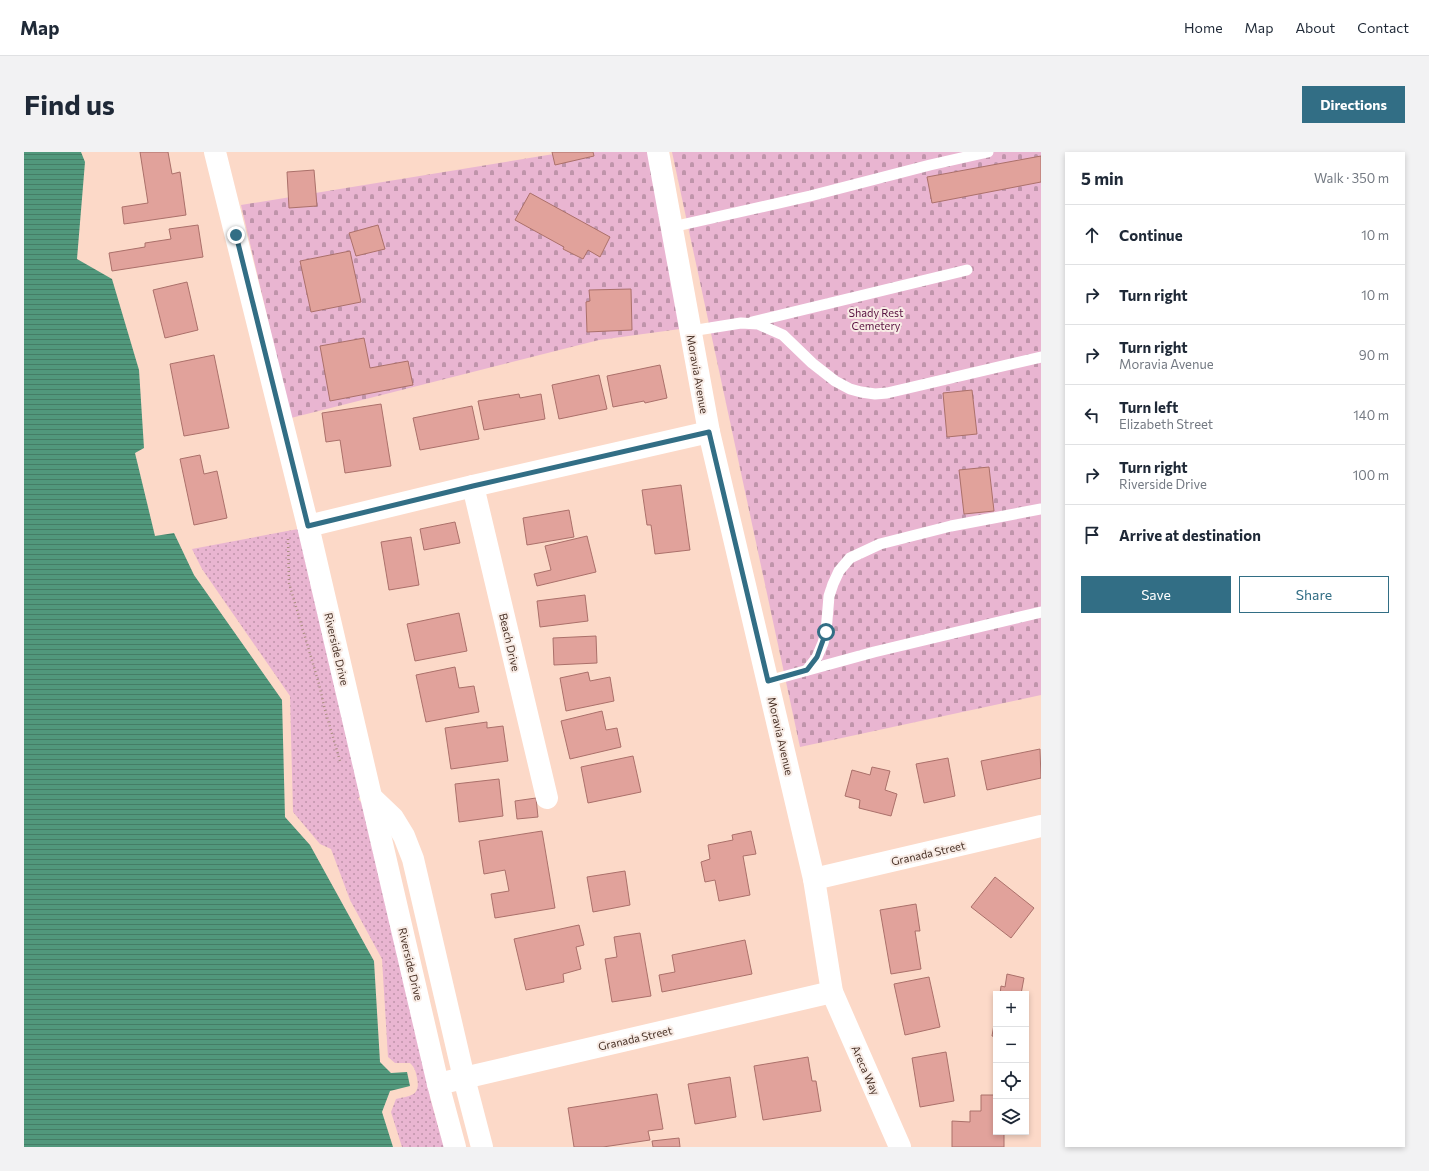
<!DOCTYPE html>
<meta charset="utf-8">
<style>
body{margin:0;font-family:Commissioner,sans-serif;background:#f2f2f3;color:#1f2937}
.controls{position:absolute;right:12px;bottom:12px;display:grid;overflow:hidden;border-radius:0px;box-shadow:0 2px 6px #0003}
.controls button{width:36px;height:36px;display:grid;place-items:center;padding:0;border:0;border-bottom:1px solid #e0e1e3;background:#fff;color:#1f2937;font:20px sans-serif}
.stop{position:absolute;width:12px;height:12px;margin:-9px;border:3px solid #326e85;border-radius:50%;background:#fff}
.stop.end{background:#326e85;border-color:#fff;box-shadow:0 1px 4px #0008}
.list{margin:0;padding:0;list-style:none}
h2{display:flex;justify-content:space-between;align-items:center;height:52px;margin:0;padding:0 16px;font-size:17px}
h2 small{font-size:13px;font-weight:400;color:#747a83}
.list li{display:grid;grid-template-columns:26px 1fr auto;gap:12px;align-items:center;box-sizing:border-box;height:60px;padding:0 16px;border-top:1px solid #e0e1e3}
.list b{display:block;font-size:15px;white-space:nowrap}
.list p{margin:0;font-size:13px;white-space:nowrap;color:#747a83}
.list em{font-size:13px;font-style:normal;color:#747a83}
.actions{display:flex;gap:8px;padding:12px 16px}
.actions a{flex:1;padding:9px 0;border:1px solid #326e85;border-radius:0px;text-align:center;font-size:14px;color:#326e85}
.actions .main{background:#326e85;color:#fff}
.icon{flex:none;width:22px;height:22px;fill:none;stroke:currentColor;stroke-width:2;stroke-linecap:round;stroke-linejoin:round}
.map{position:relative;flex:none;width:1017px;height:995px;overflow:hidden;border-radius:0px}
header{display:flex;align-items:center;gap:24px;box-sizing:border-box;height:56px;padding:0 20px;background:#fff;border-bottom:1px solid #e0e1e3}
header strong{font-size:19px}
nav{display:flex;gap:22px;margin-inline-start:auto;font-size:14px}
.intro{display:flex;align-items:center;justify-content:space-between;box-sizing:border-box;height:96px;padding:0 24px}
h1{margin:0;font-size:28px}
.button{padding:10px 18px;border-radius:0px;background:#326e85;color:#fff;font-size:14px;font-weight:700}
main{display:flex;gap:24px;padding:0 24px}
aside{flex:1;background:#fff;border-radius:0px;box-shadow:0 2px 6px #0003}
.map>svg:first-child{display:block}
</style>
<header>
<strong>Map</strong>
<nav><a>Home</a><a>Map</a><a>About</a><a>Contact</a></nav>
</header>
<div class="intro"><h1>Find us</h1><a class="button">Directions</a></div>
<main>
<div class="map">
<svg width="1017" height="995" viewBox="0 0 1017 995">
<defs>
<pattern id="green-dots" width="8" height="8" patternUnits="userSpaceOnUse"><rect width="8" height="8" fill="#e9b5d1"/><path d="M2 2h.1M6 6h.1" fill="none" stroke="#bf94aa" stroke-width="1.8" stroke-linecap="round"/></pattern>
<pattern id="cemetery-stones" width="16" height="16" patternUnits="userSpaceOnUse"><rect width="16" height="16" fill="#e9b5d1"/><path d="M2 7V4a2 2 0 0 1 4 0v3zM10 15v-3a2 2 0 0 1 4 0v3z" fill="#bf94aa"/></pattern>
<pattern id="water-rules" width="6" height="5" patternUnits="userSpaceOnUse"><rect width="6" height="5" fill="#51987c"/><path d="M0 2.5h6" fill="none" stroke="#457d66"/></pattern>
</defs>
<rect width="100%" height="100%" fill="#fcd9c8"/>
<path fill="url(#green-dots)" d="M274 377 337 643 334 647 339 652 405 934 406 945 420 995H378L367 960 372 947C386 944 397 944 393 926 392 920 391 916 386 911H371L364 905 358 807 326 748 307 697 296 692 269 660 266 544 178 417 168 397Z"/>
<g fill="url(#cemetery-stones)">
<polygon points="542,0 624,0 656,177 575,188 267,266 217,53"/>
<polygon points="648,0 1017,0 1017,543 776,595"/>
</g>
<polygon fill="url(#water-rules)" points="0,0 57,0 61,10 53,107 88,127 115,218 120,296 111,301 131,384 150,381 170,423 258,548 261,665 286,693 350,809 356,910 367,921 383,920 386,934 366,939 358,960 369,995 0,995"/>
<g fill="#e1a29b" stroke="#ab706a">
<polygon points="116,0 144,0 148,22 156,20 162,63 100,72 98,55 124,51"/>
<polygon points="528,0 569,0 570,4 531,13"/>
<polygon points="1017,4 1017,30 908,51 903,25"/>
<polygon points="290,18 293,54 265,56 263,20"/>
<polygon points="506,41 586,85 576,105 564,98 559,107 539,97 540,95 491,68"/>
<polygon points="174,73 179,105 88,119 85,101 121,95 121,91 147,87 145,77"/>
<polygon points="354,73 361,97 332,104 325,81"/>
<polygon points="326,99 337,150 287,160 276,109"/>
<polygon points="163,130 174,178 141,186 129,138"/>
<polygon points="607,137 608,178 563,180 562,150 566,149 565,138"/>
<polygon points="340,186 346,216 384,209 389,233 306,249 296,194"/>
<polygon points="190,203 205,276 160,284 146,212"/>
<polygon points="636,213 643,246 621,251 620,249 589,255 583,224"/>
<polygon points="575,223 583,257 535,267 528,233"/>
<polygon points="948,238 953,282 923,285 919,241"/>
<polygon points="495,242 496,246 517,242 521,267 460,278 454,249"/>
<polygon points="357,252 367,314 321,321 316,288 302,290 298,261"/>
<polygon points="448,254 455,287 396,298 389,266"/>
<polygon points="176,303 180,322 193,319 203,366 170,373 156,307"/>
<polygon points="965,315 970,359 940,362 935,318"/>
<polygon points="657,333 666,398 631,402 627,373 623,373 618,338"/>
<polygon points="545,358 550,385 503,393 499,366"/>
<polygon points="431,370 436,391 400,398 396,377"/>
<polygon points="563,384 572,420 513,434 510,422 527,418 521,394"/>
<polygon points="387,385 395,433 365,438 357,390"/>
<polygon points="561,443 564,469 516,475 513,449"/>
<polygon points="435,461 443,499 391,509 383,472"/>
<polygon points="572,484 573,511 530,513 529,486"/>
<polygon points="431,515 435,536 450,534 455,560 402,570 392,523"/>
<polygon points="564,520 566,529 586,525 590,549 542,559 536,526"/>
<polygon points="578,559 582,578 593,576 597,595 546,607 537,569"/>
<polygon points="463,570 463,576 479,574 484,609 427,617 421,576"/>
<polygon points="1016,597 1017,626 963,638 957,609"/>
<polygon points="609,604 617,640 564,651 557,615"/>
<polygon points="924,606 931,644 900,651 892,612"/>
<polygon points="848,615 866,619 861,638 873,642 867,664 835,656 836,648 821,644 828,618 846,623"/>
<polygon points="475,627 479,664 435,670 431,632"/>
<polygon points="512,646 514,665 493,667 491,649"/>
<polygon points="518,679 531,756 471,766 467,742 485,739 481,718 460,722 455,689"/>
<polygon points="727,679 732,702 719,704 726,743 695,749 691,728 681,730 677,710 686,707 684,693 709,688 708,683"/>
<polygon points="601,719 606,753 569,760 563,725"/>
<polygon points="971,725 1010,756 987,786 947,755"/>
<polygon points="892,752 896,779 891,779 897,817 867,822 856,758"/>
<polygon points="555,773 560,793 552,795 557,817 539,822 540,830 502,838 490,787"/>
<polygon points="616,781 627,844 588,850 581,807 593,805 590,785"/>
<polygon points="721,788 728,822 638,840 635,823 651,820 648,803"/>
<polygon points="983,822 1000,826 997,842 976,842 977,834 981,835"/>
<polygon points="905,825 916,875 881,883 870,832"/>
<polygon points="972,861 972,885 968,884"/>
<polygon points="922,900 930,949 896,955 888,906"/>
<polygon points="784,905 788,929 792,929 797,959 739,968 730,914"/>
<polygon points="706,925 712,965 671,972 664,932"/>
<polygon points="633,942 639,977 624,979 626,988 579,995 550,995 544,956"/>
<polygon points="957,943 972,943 972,980 980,980 980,995 928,995 928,969 946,970 946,959 957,959"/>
<polygon points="655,986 656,995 629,995 628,989"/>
</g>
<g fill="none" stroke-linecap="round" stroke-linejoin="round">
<polyline stroke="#ab8e80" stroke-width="2.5" stroke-dasharray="1 3" stroke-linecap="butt" points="264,387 265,431 295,532 301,558 316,609"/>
<g stroke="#fff" stroke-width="11">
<polyline points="648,75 786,44 906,13 964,0"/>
<polyline points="728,170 943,118"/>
<polyline points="667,179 717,171 734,172 759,183 788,211 811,229 826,237 837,240 851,242 863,241 1017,205"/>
<polyline points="783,518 793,505 799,491 802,480 805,444 809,432 815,419 826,406 856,392 927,374 1017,357"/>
<polyline points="744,529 850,500 1017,460"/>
</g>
<g stroke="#fff" stroke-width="22">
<polyline points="634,0 685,280 790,727 808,840 876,995"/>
<polyline points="449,334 523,646"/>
<polyline points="284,374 449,334 685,280"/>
<polyline points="348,646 369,666 380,684 389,707 440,926 458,995"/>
<polyline points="790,727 1017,674"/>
<polyline points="414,932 808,840"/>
</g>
<polyline stroke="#fff" stroke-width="22" points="191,0 284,374 414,932 431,995"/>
</g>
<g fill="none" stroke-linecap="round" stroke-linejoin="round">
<polyline stroke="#326e85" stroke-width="5" points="212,83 284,374 449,334 685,280 744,529 783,518 793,505 802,480"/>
</g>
<g text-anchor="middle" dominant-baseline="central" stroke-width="4" stroke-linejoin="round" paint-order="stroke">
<g font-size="11" fill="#591240" stroke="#f8ece6">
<text x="852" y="160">Shady Rest<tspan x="852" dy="13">Cemetery</tspan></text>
</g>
<g font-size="11" fill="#493227" stroke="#f8ece6">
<text transform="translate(674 222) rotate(80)">Moravia Avenue</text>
<text transform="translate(486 490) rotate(77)">Beach Drive</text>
<text transform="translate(313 497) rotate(77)">Riverside Drive</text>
<text transform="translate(757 584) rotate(77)">Moravia Avenue</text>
<text transform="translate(904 701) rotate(-13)">Granada Street</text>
<text transform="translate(387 812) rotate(77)">Riverside Drive</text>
<text transform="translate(611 886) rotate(-13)">Granada Street</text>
<text transform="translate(842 918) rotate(66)">Areca Way</text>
</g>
</g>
</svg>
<div class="controls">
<button>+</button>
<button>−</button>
<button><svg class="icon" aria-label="locate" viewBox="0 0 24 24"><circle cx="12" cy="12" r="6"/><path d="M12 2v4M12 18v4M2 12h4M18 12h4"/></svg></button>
<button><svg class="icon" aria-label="layers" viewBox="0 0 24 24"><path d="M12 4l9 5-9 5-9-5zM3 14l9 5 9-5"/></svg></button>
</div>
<div class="stop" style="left:802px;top:480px"></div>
<div class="stop end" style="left:212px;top:83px"></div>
</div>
<aside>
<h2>5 min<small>Walk · 350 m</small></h2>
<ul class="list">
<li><svg class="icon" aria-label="ahead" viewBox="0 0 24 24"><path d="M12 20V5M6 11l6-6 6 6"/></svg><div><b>Continue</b></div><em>10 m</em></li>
<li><svg class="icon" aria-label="right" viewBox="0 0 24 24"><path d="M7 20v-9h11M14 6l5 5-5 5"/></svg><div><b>Turn right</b></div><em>10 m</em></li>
<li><svg class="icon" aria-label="right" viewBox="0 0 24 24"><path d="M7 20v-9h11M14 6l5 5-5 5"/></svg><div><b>Turn right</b><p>Moravia Avenue</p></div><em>90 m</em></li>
<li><svg class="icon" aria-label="left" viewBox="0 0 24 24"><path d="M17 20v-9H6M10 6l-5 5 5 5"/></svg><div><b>Turn left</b><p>Elizabeth Street</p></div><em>140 m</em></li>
<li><svg class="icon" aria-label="right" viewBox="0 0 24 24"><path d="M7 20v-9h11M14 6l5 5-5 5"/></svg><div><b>Turn right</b><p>Riverside Drive</p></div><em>100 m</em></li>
<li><svg class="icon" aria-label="arrive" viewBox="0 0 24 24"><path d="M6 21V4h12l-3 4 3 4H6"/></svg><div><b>Arrive at destination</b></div></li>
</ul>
<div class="actions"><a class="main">Save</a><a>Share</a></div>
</aside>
</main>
